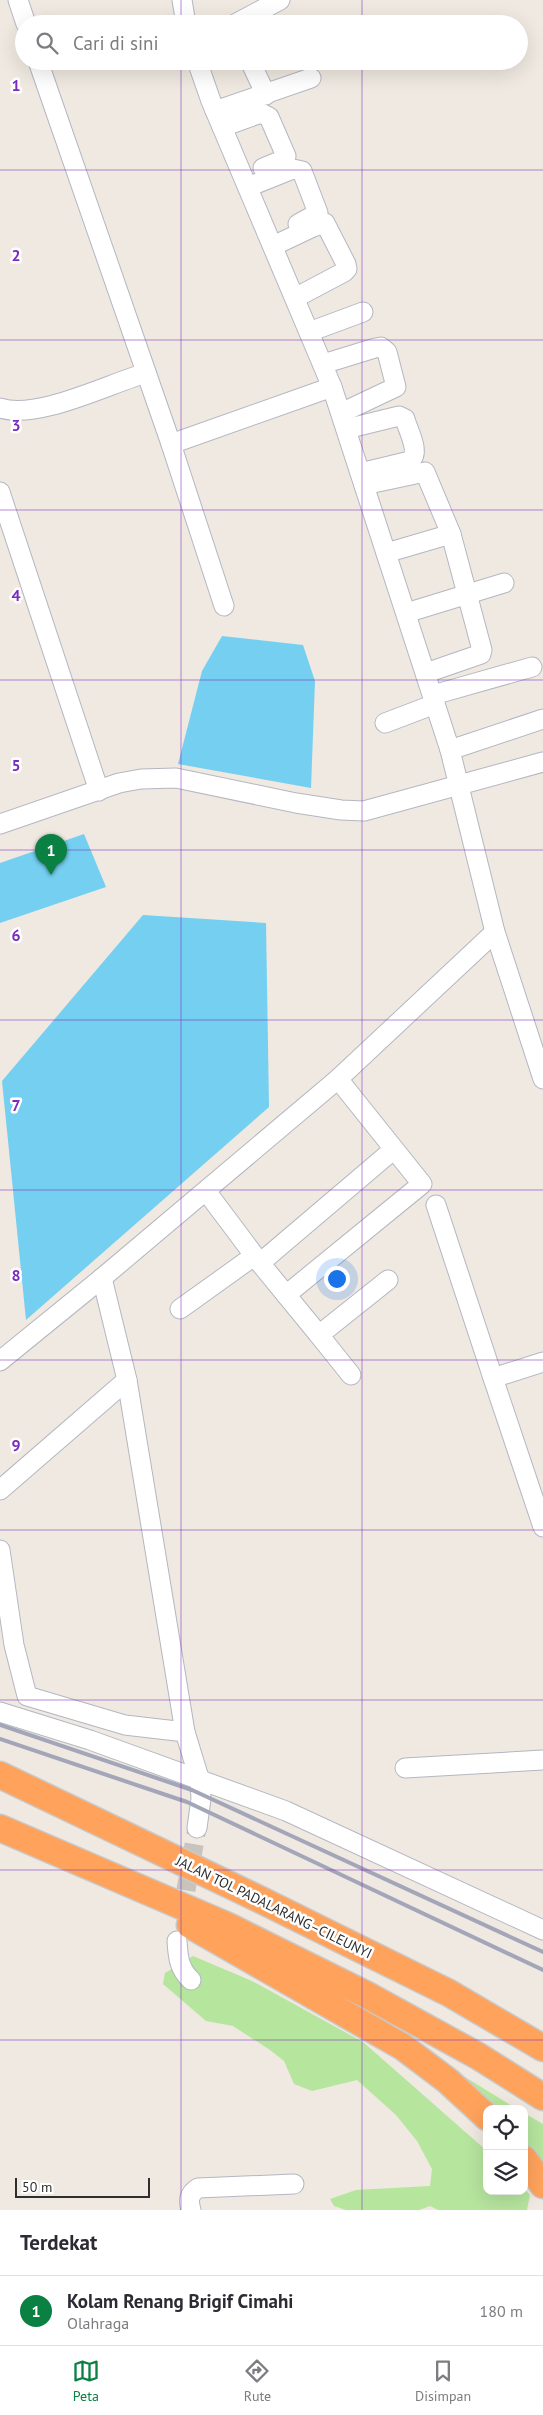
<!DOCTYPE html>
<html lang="id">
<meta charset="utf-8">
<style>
body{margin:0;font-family:"PT Sans",sans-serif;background:#f2f2f3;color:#2b2b33}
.controls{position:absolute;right:15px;bottom:15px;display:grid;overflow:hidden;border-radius:10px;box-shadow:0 5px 20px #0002}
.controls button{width:45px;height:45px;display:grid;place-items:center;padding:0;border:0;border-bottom:1px solid #e1e1e2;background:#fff;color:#2b2b33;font:25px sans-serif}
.scale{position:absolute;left:15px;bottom:12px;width:135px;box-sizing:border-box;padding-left:5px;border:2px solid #2e2e2e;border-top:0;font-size:14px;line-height:18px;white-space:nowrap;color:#2e2e2e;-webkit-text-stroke:4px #fff;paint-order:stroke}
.you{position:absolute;left:336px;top:1278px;width:18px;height:18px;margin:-12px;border:4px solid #fff;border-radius:50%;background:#1a73e8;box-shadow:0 0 0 8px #1a73e833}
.badge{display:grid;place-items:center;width:32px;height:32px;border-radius:50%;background:#0b8043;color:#fff;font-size:16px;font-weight:700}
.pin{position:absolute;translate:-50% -41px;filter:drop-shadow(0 1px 2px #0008)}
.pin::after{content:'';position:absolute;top:26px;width:18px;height:15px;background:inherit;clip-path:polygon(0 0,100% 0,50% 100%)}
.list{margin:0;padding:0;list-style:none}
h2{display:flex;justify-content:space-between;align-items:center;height:65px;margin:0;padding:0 20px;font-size:21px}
h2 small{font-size:16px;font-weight:400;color:#7c7c81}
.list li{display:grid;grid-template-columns:32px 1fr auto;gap:15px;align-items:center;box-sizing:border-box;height:70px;padding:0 20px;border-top:1px solid #e1e1e2}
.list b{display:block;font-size:19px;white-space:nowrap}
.list p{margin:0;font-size:16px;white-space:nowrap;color:#7c7c81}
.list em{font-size:16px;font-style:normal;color:#7c7c81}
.icon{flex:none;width:28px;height:28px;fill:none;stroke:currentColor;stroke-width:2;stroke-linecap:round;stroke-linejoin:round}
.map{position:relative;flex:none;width:543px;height:2210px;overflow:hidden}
.search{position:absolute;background:#fff;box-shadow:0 5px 20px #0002;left:15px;right:15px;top:15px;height:55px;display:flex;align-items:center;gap:12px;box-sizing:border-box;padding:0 18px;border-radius:28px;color:#7c7c81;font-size:19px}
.sheet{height:135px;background:#fff}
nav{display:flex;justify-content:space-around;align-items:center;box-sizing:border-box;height:70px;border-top:1px solid #e1e1e2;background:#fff;font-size:14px;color:#7c7c81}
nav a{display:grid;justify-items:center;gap:2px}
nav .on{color:#0b8043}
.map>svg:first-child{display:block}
</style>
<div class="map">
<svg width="543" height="2210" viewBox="0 0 543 2210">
<rect width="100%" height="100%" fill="#efe9e1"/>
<g fill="#b6e59e">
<polygon points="193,1956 252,1981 363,2042 487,2151 487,2191 524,2191 524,2188 530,2195 527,2210 438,2210 430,2206 419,2210 346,2210 334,2206 330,2199 356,2190 430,2186 432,2169 417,2141 396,2115 357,2080 312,2091 294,2084 284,2061 270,2050 233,2026 206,2021 163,1984 165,1973"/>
<polygon points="465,2077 517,2109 492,2109 462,2079"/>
<polygon points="524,2113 543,2124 543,2167 524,2145"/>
</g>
<g fill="#75cff0">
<polygon points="222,636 303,645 315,681 311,788 178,764 202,671"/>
<polygon points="84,834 106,887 0,923 0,863"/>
<polygon points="143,915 266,923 269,1107 26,1320 2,1081"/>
</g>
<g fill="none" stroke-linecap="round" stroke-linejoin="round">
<polyline stroke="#c8c4bd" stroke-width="19" stroke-dasharray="19 9" stroke-linecap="butt" points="181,1918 197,1828"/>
<defs>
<g id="minor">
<polyline points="18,0 26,24"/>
<polyline points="182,0 186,24"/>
<polyline points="235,24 280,0"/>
<polyline points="38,61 171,444 332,387"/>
<polyline points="197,61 211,101 332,387 450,750 495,932 543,1079"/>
<polyline points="250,61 266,95"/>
<polyline points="215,111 311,78"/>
<polyline points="222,127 261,113 269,117 286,156 285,159 263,168"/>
<polyline points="248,187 293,169 302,171 318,213 298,224"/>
<polyline points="273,246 313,227 325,223 346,264 347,269 344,272 295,298"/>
<polyline points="309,332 363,312"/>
<polyline points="323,364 375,348 381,347 387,352 396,387 341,413"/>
<path d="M0 408C38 420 108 384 146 373"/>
<path d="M346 429 399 416 405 419C408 431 421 452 410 461L360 473"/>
<polyline points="171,444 224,606"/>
<polyline points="364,485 425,472 451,534 482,650 481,654 426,673"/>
<polyline points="0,492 99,791"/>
<polyline points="386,553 451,534"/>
<polyline points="406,613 504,583"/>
<polyline points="433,695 532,667"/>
<polyline points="385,723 435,704"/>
<polyline points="450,750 543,719"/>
<polyline points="0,824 119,783 141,779 176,778 296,803 341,810 364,811 543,762"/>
<polyline points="206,1191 260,1263 319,1335 388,1280"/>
<polyline points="436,1205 493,1378 543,1362"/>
<polyline points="260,1263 393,1150"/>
<polyline points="102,1278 127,1380 185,1732"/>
<polyline points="286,1295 422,1184 338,1079"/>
<polyline points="180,1309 254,1256"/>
<polyline points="319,1335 351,1375"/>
<polyline points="0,1361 102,1278 338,1079 495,932"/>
<polyline points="493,1378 543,1527"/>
<polyline points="0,1490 127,1380"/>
<polyline points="0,1550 14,1645 27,1696 125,1725 185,1732 200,1781 201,1799 197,1828"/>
<polyline points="0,1712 90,1740 286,1811 543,1930"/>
<polyline points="405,1768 543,1760"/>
<path d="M177 1941C178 1957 179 1969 191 1980"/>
<path d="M191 2210C188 2200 189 2194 198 2188L294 2184"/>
</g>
<g id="highway">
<polyline points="0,1775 261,1900 449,1993 543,2048"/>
<polyline points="0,1828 228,1926 367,1995 478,2056 543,2097"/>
<polyline points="190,1925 403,2047 448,2081 487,2117"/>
<polyline points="524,2159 543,2185"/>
</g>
</defs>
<use href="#minor" stroke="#b4b7c1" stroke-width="21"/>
<use href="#highway" stroke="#c9c9c9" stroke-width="29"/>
<use href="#minor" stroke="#fff" stroke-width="19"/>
<use href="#highway" stroke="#ffa35c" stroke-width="26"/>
<g stroke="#a3a6b8" stroke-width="4">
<polyline points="0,1725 192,1790 543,1952"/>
<polyline points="0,1739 187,1802 543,1970"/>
</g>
</g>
<path fill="none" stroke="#7b2cbf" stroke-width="1" stroke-opacity="0.55" d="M181 0V24M362 0V24M181 61V2210M362 61V2210M0 170H543M0 340H543M0 510H543M0 680H543M0 850H543M0 1020H543M0 1190H543M0 1360H543M0 1530H543M0 1700H543M0 1870H543M0 2040H543"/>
<g text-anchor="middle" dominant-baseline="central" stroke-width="5" stroke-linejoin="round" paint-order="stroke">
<g font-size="14" fill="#2e2e2e" stroke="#fff">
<text transform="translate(274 1907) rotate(26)">JALAN TOL PADALARANG–CILEUNYI</text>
</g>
</g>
<g font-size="16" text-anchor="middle" font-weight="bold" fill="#7b2cbf" stroke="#fff" stroke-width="5" stroke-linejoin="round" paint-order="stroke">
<text x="16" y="91">1</text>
<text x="16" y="261">2</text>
<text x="16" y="431">3</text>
<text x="16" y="601">4</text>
<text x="16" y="771">5</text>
<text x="16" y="941">6</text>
<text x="16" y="1111">7</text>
<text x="16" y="1281">8</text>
<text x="16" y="1451">9</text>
</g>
</svg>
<div class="controls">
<button><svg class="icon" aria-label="locate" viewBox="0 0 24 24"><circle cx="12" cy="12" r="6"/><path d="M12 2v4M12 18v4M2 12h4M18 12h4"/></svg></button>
<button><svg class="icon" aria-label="layers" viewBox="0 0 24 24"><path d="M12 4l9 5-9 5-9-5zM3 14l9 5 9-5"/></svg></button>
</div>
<div class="scale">50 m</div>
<div class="you"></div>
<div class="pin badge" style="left:51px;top:875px">1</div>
<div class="search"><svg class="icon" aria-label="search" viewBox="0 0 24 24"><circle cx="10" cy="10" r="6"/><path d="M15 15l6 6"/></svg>Cari di sini</div>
</div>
<section class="sheet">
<h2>Terdekat<small></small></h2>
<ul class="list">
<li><span class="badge">1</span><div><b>Kolam Renang Brigif Cimahi</b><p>Olahraga</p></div><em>180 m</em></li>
</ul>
</section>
<nav>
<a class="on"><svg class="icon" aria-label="map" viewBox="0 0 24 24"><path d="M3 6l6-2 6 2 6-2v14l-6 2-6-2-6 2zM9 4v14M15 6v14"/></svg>Peta</a>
<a><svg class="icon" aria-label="directions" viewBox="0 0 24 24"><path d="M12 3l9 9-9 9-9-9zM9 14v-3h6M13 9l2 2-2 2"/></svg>Rute</a>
<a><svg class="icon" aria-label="saved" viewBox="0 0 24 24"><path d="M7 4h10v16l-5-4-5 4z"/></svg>Disimpan</a>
</nav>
